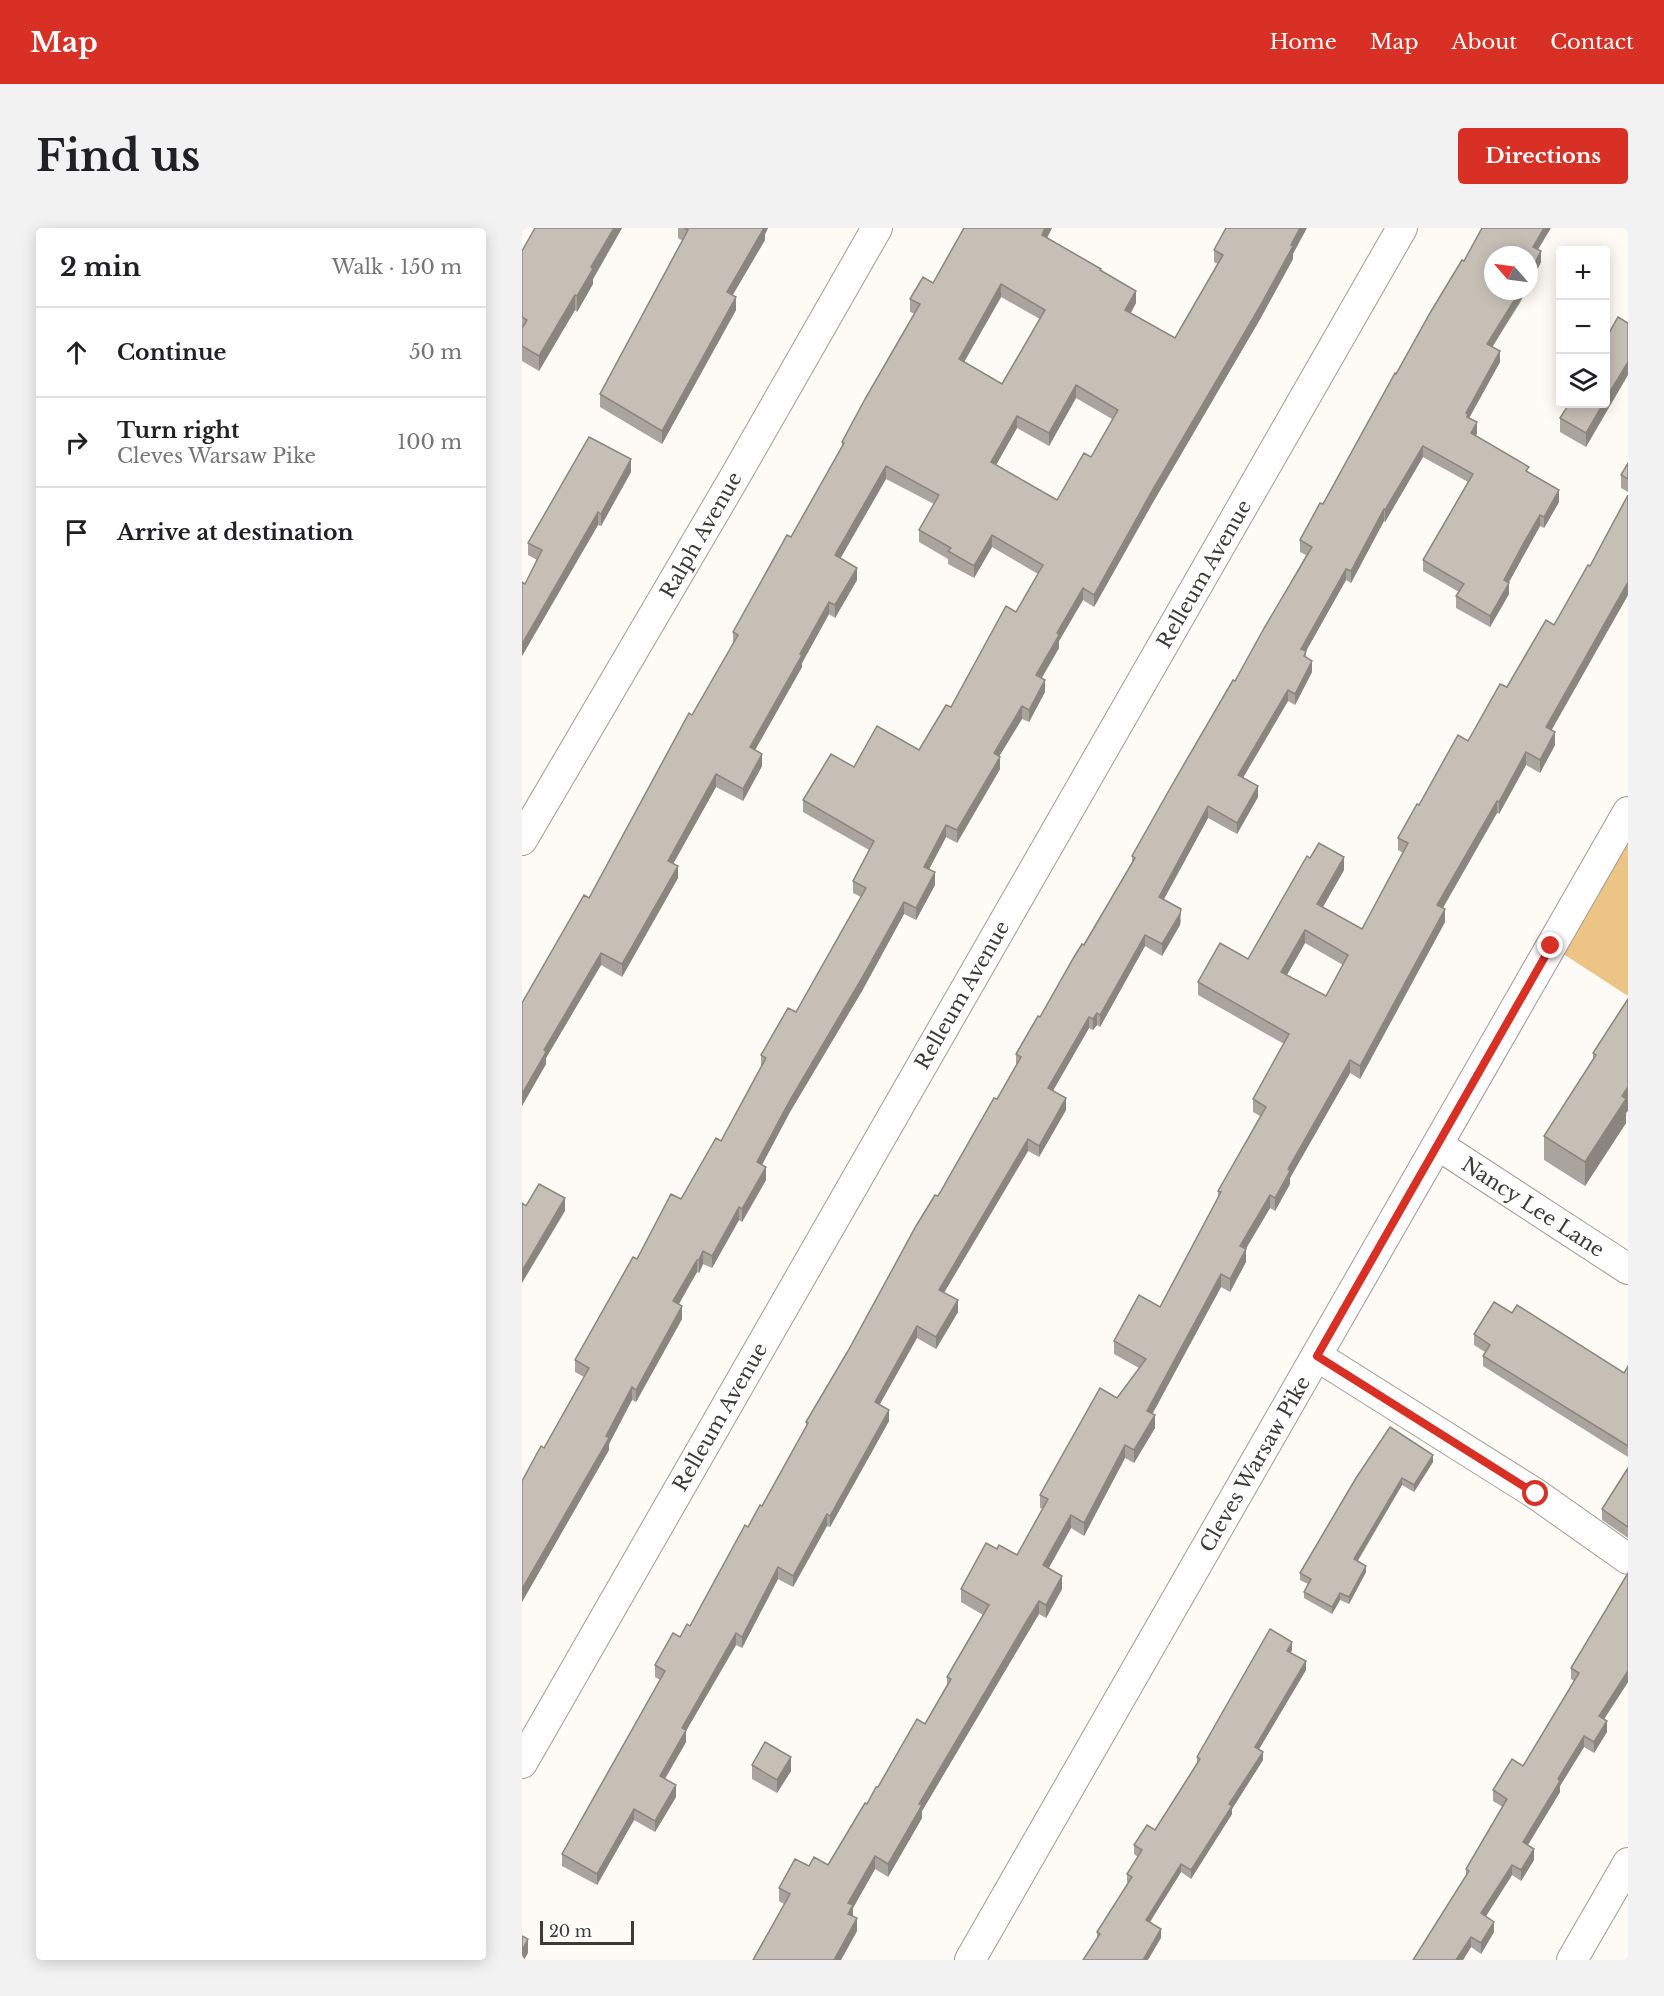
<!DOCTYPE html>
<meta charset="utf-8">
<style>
body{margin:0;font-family:"Libre Baskerville",serif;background:#f2f2f2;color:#202124}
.controls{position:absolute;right:18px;top:18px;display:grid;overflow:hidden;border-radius:6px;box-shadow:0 3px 15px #0003}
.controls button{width:54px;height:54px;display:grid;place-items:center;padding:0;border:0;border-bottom:2px solid #e0e0e0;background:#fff;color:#202124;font:30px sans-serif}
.compass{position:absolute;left:962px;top:18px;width:54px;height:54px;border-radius:50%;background:#fff;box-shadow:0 3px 15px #0003;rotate:298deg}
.scale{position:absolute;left:18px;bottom:15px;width:94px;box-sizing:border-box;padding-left:6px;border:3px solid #3c3a36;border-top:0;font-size:16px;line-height:21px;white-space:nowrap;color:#3c3a36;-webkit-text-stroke:4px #fff;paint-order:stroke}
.stop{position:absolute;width:18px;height:18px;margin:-14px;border:4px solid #d93025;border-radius:50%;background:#fff}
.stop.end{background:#d93025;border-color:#fff;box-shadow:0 2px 6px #0008}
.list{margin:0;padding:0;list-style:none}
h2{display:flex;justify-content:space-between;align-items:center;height:78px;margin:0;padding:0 24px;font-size:26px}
h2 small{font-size:20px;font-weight:400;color:#757577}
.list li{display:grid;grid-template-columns:39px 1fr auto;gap:18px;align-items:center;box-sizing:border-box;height:90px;padding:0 24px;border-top:2px solid #e0e0e0}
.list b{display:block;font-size:22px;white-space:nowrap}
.list p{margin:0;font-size:20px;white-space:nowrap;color:#757577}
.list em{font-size:20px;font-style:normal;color:#757577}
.icon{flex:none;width:33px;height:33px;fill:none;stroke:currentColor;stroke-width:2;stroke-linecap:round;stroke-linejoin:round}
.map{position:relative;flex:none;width:1106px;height:1732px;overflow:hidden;border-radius:6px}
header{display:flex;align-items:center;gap:36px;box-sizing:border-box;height:84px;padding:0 30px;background:#d93025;color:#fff}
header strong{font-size:28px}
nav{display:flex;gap:33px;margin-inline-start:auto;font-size:21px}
.intro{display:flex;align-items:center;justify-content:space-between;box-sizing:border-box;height:144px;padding:0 36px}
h1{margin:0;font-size:42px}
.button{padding:15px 27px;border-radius:6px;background:#d93025;color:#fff;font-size:21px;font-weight:700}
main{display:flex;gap:36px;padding:0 36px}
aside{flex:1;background:#fff;border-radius:6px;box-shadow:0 3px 15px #0003}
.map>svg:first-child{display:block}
</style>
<header>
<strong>Map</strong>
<nav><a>Home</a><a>Map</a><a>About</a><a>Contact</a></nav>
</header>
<div class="intro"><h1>Find us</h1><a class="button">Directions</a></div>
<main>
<aside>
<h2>2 min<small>Walk · 150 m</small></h2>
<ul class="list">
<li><svg class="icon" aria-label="ahead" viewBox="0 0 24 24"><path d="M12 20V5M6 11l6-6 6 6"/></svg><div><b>Continue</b></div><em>50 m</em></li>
<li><svg class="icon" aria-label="right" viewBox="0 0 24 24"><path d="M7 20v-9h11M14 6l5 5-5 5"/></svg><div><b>Turn right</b><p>Cleves Warsaw Pike</p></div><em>100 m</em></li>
<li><svg class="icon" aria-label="arrive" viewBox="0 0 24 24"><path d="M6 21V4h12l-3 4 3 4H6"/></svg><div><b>Arrive at destination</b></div></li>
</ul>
</aside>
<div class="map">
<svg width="1106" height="1732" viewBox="0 0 1106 1732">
<rect width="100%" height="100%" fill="#fefaf5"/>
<polygon fill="#ecc586" points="1106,584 1106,768 1029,718"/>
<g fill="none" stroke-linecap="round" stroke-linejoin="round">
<defs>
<g id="minor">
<polyline points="0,612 211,252 355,0"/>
<polyline points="916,917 1106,1041"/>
<polyline points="795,1128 1014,1266 1106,1331"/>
<polyline points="0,1535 880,0"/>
<polyline points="448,1732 1106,584"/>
<polyline points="1050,1732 1106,1635"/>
</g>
</defs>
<use href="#minor" stroke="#a19b93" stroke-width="32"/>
<use href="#minor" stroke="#fff" stroke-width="30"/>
</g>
<g fill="#a9a49d" fill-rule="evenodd">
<polygon points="13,0 100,0 71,51 71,56 55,84 53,82 17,143 0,133 0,23"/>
<polygon points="156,0 246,0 243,6 243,12 210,67 214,82 140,216 78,179 78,166 161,13 156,10"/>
<path d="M442 0H530L525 10 579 43 614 75 609 85 653 110 696 36 692 34V22L771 26V31L737 93 630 276 572 379 561 372 537 413V420L520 450 523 464 507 494 500 491 477 528 478 541 435 615 424 609 407 641 413 657 394 692 382 686 340 763 268 884 240 937 244 952 220 994 217 992 190 1040 181 1036 177 1045 175 1044 157 1076 160 1091 114 1174 110 1172 87 1216V1222L0 1374V1253L22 1220 62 1149 53 1144V1132L115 1031 159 971 199 913 239 839V827L274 784 339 669 331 665V653L347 622 281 584V572L332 539 397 522 429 479 494 384 516 346 470 319 452 350 426 336V331L397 314V302L412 276 364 251 318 330 335 352 313 390 307 386 280 435V439L233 522 240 538 221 573 194 559 151 636 156 650 100 749 79 737 24 830V836L0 878V775L67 670 211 416V404L269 309 320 219V214L393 86 388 84V71L411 55ZM479 69 518 91 480 156 442 134ZM554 170 590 191 569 229 535 272 474 237 495 200 527 218Z"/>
<polygon points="1016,21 1019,34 998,75 970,119 978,134 947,190 955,205 954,208 1007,245 1037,274 1022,300 1018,298 1000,330 987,354 987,366 968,399 934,380 934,368 937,364 901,343 901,332 946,254 901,229 863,294 862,293 829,355 824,352 784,423 784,430 790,444 773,477 766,473 721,550 736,569 715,606 686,590 642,671 659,692 658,697 640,728 623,718 578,799 575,797 571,802 567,800 531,863 544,882 517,929 506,923 422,1065 436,1084 414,1121 395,1110 357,1176 367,1193 308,1299 305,1298 271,1359 256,1351 220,1420 214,1417 164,1503 164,1514 143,1551 154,1569 133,1604 112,1592 75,1657 40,1638 40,1626 138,1452 133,1449 133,1437 168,1398 240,1278 284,1199 284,1194 416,968 475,871 494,837 494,826 518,789 610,635 610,628 713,453 784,327 778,324 778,312 801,276 874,146 942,33"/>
<polygon points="1106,95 1064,219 1038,204 1038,190"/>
<polygon points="1106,235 1106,264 1099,260 1099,247"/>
<polygon points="109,244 79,298 76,297 0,428 0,354 3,356 15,332 6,327 6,315"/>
<path d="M1106 367 1029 502 1033 517 1018 545 1004 537 977 586 975 585 921 680 923 694 838 851 828 845 768 950V956L753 983 748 980 724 1021V1034L708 1064 699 1059 630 1186 633 1200 612 1235 603 1230 562 1308 549 1300 527 1340 540 1361 524 1390 517 1386 503 1409 400 1583V1590L366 1649 353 1641 331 1680V1688L335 1703 319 1732H231L262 1676 257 1673V1660L287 1638 306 1637 356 1559 403 1496 425 1457V1449L461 1387 439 1374V1361L475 1321 495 1327 521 1281 518 1280V1267L595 1170 617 1140 592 1126V1113L638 1079 696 970V963L738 888 731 884V871L762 816 676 767V754L726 731 822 642 801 679 840 701 881 625 876 622V610L897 577 1032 397ZM783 715 821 737 804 768 765 747Z"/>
<polygon points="1106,771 1104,895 1063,958 1022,932 1022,908 1071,832 1071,825"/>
<polygon points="990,1085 1102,1145 1106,1138 1106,1229 961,1138 961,1128 963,1124 952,1117 952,1106"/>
<polygon points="911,1234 892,1264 880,1257 836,1333 844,1344 827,1376 818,1372 810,1386 782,1370 782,1364 786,1356 778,1352 778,1345 834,1250"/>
<polygon points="1106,1240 1106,1310 1080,1292 1080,1281"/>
<polygon points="770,1422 769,1425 784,1442 737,1521 741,1532 710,1581 710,1586 669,1651 659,1644 628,1694 639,1710 575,1710 575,1704 606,1655 605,1654 605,1646 616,1629 612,1626 612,1617 633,1602 675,1535 675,1529"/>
<polygon points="1049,1440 1106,1454 1082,1491 1085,1504 1072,1525 1062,1519 1038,1558 1038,1564 1006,1617 1012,1632 999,1653 990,1647 964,1688 972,1704 959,1726 949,1719 941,1732 891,1732 944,1648 944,1641 981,1579 971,1573 971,1562 1001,1538 1052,1453 1049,1451"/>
<polygon points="230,1537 269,1543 255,1565 230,1551"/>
</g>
<g fill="#8a867f">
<polygon points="92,0 100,0 71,51 71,56 55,84 55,68 69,39"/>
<polygon points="240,0 246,0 243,6 243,12 205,77 205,64"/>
<polygon points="523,0 530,0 520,19 520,7"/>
<polygon points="778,0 785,0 771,26 771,31 737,93 630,276 572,379 572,367"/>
<polygon points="1022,0 1029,0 1011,30 1011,19"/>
<polygon points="1019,23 1019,34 1007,57 1007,46"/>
<polygon points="479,56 479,69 437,143 437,131"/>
<polygon points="614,63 614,75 603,94 603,82"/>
<polygon points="998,63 1004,63 965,128 965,116"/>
<polygon points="53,67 53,82 17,143 17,128"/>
<polygon points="214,69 214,82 140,216 140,203"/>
<polygon points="978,123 978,134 946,192 944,185"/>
<polygon points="1106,134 1106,147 1064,219 1064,205 1081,176 1083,176 1083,172"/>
<polygon points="554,157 554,170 527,218 527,205"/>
<polygon points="495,188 495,200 469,246 469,234"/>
<polygon points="955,194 955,205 949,217 949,205"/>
<polygon points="901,218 901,229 863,294 863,282"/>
<polygon points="109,231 109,244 79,298 79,286"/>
<polygon points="364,238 364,251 313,340 313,327"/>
<polygon points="1037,262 1037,274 1022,300 1022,289"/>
<polygon points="862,281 862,293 829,355 829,343"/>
<polygon points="76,284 76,297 0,428 0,416"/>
<polygon points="1018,287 1018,298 982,363 982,352"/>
<polygon points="470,307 470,319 452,350 452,338"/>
<polygon points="335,340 335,352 313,390 313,377"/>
<polygon points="824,341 824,352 779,432 779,421"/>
<polygon points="1106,354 1106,367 1024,512 1024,499"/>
<polygon points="987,355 987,366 968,399 968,388"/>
<polygon points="561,360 561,372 537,413 537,420 514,459 514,447 535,405"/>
<polygon points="307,374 307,386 280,435 280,439 228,531 228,519"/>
<polygon points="790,433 790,444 773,477 773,466"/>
<polygon points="523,452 523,464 507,494 507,482"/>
<polygon points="766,462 766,473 716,558 716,547"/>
<polygon points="500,478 500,491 472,537 472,525"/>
<polygon points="1033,504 1033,517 1018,545 1018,532"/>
<polygon points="1004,524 1004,537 977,586 977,574"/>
<polygon points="240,526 240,538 221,573 221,561"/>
<polygon points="478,529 478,541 435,615 435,602"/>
<polygon points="194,546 194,559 146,645 146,633"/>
<polygon points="736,558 736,569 715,606 715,595"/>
<polygon points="975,573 975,585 915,690 915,677"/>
<polygon points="686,578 686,590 637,680 637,669"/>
<polygon points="424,597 424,609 402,651 402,639"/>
<polygon points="822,629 822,642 795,689 795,676"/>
<polygon points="156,638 156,650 100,749 100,736"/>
<polygon points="413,644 413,657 394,692 394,680"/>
<polygon points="382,674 382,686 340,763 268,884 235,946 235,934 268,872"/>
<polygon points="659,681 658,697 640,728 640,716"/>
<polygon points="923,681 923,694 838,851 838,838"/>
<polygon points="783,702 783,715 759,757 759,744"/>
<polygon points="623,707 623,718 578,799 578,787"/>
<polygon points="79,725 79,737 24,830 24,836 0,878 0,866 22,822"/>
<polygon points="575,785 575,797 571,802 571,791"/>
<polygon points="567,789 567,800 526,871 526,860"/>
<polygon points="828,832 828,845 768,950 768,956 753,983 753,970 766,941"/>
<polygon points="1106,859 1106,883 1104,885 1104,895 1063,958 1063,934"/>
<polygon points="544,870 544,882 517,929 517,918"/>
<polygon points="506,911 506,923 417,1073 417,1062"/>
<polygon points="244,939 244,952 220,994 220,981"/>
<polygon points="748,967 748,980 718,1030 718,1018"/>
<polygon points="43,970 43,983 0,1055 0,1043"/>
<polygon points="217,979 217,992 190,1040 190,1028"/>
<polygon points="724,1021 724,1034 708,1064 708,1051"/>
<polygon points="181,1023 181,1036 177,1045 177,1032"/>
<polygon points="175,1032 175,1044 151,1086 151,1073"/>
<polygon points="699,1046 699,1059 625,1196 625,1183"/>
<polygon points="436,1072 436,1084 414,1121 414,1109"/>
<polygon points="160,1078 160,1091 114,1174 114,1162"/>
<polygon points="395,1098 395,1110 353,1185 353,1174"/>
<polygon points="110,1159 110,1172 87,1216 87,1222 0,1374 0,1361"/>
<polygon points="367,1182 367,1193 308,1299 308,1288"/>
<polygon points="633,1187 633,1200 612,1235 612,1222"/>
<polygon points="603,1217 603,1230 562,1308 562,1295"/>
<polygon points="911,1227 911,1234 892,1264 892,1257"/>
<polygon points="880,1250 880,1257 832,1338 832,1331"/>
<polygon points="305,1286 305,1298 271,1359 271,1348"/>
<polygon points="549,1287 549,1300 521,1350 521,1337"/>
<polygon points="844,1338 844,1344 827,1376 827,1369"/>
<polygon points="256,1339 256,1351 220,1420 220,1409"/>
<polygon points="540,1348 540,1361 524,1390 524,1377"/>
<polygon points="818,1365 818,1372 810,1386 810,1379"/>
<polygon points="517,1373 517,1386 400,1583 400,1590 366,1649 366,1636 397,1576"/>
<polygon points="214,1405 214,1417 164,1503 164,1514 138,1559 138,1548 160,1500"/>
<polygon points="770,1414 770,1422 765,1432 765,1423"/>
<polygon points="784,1433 784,1442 733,1528 733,1519"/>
<polygon points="1106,1443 1106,1454 1077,1499 1077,1488"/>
<polygon points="1085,1493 1085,1504 1072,1525 1072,1514"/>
<polygon points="1062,1508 1062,1519 1038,1558 1038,1564 1001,1625 1001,1614 1036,1551"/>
<polygon points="741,1524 741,1532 710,1581 710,1586 669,1651 669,1642 707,1576"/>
<polygon points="269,1529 269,1543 255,1565 255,1552"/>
<polygon points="154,1557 154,1569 133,1604 133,1593"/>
<polygon points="112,1581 112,1592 75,1657 75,1646"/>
<polygon points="1012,1621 1012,1632 999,1653 999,1642"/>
<polygon points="353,1628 353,1641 331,1680 331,1690 326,1699 326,1675"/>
<polygon points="659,1636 659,1644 624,1700 624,1692"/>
<polygon points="990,1637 990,1647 959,1696 959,1685"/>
<polygon points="335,1690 335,1703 319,1732 312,1732"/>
<polygon points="972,1694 972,1704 959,1726 959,1715"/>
<polygon points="639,1701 639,1710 626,1732 621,1732"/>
<polygon points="949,1709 949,1719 941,1732 934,1732"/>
<polygon points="6,1711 6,1725 2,1732 0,1732 0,1722"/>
</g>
<g fill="#c5bfb6" stroke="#8a867f" stroke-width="1.5" fill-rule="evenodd">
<polygon points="13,0 92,0 69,39 71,41 55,68 53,67 17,128 0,118 0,100 5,92 0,89 0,23"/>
<polygon points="162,0 242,0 205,64 214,69 140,203 78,166 166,2"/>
<path d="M442 0H523L520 7 579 41 578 42 614 63 603 82 653 110 701 27 692 22 704 0H778L769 17 771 18 737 80 630 263 572 367 561 360 535 405 537 407 514 447 523 452 507 482 500 478 472 525 478 529 435 602 424 597 402 639 413 644 394 680 382 674 340 750 268 872 235 934 244 939 220 981 217 979 190 1028 181 1023 177 1032H175L151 1073 160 1078 114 1162 110 1159 84 1208 87 1210 0 1361V1253L19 1218 22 1220 67 1140 53 1132 111 1029 115 1031 149 966 159 971 194 910 199 913 244 830 239 827 266 780 274 784 344 660 331 653 352 613 281 572 309 526 332 539 355 498 397 522 424 477 429 479 484 378 494 384 521 337 470 307 452 338 426 323 429 320 397 302 417 267 364 238 313 327 335 340 313 377 307 374 278 426 280 427 228 519 240 526 221 561 194 546 146 633 156 638 100 736 79 725 22 822 24 824 0 866V775L62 667 67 670 167 485 170 487 216 407 211 404 265 307 269 309 322 215 320 214 343 171 398 76 388 71 401 49 411 55ZM479 56 523 82 480 156 437 131ZM554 157 596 182 569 229 562 225 535 272 469 234 495 188 527 205Z"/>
<polygon points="960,0 1022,0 1011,19 1019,23 1007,46 1007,27 971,27 971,63 998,63 965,116 978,123 944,185 946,186 945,189 955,194 949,205 1007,239 1004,243 1037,262 1022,289 1018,287 1000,318 982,352 987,355 968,388 934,368 942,356 901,332 951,246 901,218 863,282 862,281 829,343 824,341 779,421 784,423 782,428 790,433 773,466 766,462 716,547 736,558 715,595 686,578 637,669 659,681 658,686 640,716 623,707 578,787 575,785 571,791 567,789 526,860 544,870 517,918 506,911 417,1062 436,1072 414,1109 395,1098 353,1174 367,1182 308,1288 305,1286 271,1348 256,1339 220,1409 214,1405 160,1500 164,1502 138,1548 154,1557 133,1593 112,1581 75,1646 40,1626 143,1443 133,1437 151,1405 158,1409 165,1396 168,1398 223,1297 226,1299 238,1277 240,1278 286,1195 284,1194 326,1123 394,998 413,967 416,968 472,870 475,871 499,829 494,826 516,788 518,789 552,729 560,716 562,717 613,630 610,628 650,557 711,452 713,453 741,402 790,319 778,312 798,275 801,276 873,145 874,146 908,85 940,32 942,33"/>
<polygon points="1096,89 1106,95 1106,134 1083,172 1083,112"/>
<polygon points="1047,176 1081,176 1064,205 1038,190"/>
<polygon points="67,209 109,231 79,286 76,284 0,416 0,354 3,356 20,322 6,315"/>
<polygon points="1106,235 1106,251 1099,247"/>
<path d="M1106 267V354L1024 499 1033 504 1018 532 1004 524 977 574 975 573 915 677 923 681 838 838 828 832 766 941 768 943 753 970 748 967 718 1018 724 1021 708 1051 699 1046 625 1183 633 1187 612 1222 603 1217 562 1295 549 1287 521 1337 540 1348 524 1377 517 1373 503 1396 397 1576 400 1577 366 1636 353 1628 326 1675 331 1677 326 1686 335 1690 312 1732H231L268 1666 257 1660 273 1631 287 1638 292 1629 306 1637 343 1575 345 1576 354 1559H356L395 1491 403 1496 429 1451 425 1449 467 1377 439 1361 464 1315 475 1321 477 1317 495 1327 526 1271 518 1267 578 1160 595 1170 624 1131 592 1113 617 1067 638 1079 699 964 696 963 744 879 731 871 767 806 676 754 698 715 726 731 785 628 788 630 797 615 822 629 795 676 840 701 886 615 876 610 895 576 897 577 936 507 946 513 978 456 985 459 1024 392 1032 397 1066 337 1068 338ZM783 702 826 727 804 768 759 744Z"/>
<polygon points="1106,771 1106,859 1100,868 1104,871 1063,934 1022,908 1074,827 1071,825"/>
<polygon points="17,956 43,970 0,1043 0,975 4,978"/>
<polygon points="972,1074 990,1085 995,1077 1102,1145 1106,1138 1106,1218 961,1128 968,1117 952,1106"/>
<polygon points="868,1199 911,1227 892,1257 880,1250 832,1331 844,1338 827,1369 818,1365 810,1379 782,1364 789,1351 778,1345 834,1250"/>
<polygon points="1106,1240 1106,1299 1080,1281"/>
<polygon points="1106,1345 1106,1443 1077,1488 1085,1493 1072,1514 1062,1508 1036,1551 1038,1553 1001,1614 1012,1621 999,1642 990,1637 959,1685 972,1694 959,1715 949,1709 934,1732 891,1732 947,1643 944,1641 985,1571 971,1562 990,1531 1001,1538 1057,1445 1049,1440"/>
<polygon points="748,1401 770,1414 765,1423 784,1433 733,1519 741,1524 707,1576 710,1578 669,1642 659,1636 624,1692 639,1701 621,1732 561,1732 578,1706 575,1704 610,1649 605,1646 620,1622 612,1617 625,1597 633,1602 678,1531 675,1529"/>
<polygon points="243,1514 269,1529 255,1552 230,1537"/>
<polygon points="0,1708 6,1711 0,1722"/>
</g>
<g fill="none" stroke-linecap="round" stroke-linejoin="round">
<polyline stroke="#d93025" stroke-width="8" points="1014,1266 795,1128 1029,718"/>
</g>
<g text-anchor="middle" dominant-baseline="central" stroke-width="4.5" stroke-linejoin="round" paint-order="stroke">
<g font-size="20" fill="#3c3a36" stroke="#fff">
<text transform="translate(179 307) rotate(-60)">Ralph Avenue</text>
<text transform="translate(682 346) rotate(-60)">Relleum Avenue</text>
<text transform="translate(440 767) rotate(-60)">Relleum Avenue</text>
<text transform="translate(1011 979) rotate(33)">Nancy Lee Lane</text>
<text transform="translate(198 1189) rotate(-60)">Relleum Avenue</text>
<text transform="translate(733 1236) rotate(-60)">Cleves Warsaw Pike</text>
</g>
</g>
</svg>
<div class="controls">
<button>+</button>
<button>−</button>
<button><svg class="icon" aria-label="layers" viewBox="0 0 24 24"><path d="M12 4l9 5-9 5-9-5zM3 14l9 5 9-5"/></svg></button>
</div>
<svg class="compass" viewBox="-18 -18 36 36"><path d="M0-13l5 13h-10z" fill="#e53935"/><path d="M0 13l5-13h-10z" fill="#757577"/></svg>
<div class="scale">20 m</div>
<div class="stop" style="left:1014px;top:1266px"></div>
<div class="stop end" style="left:1029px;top:718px"></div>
</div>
</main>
